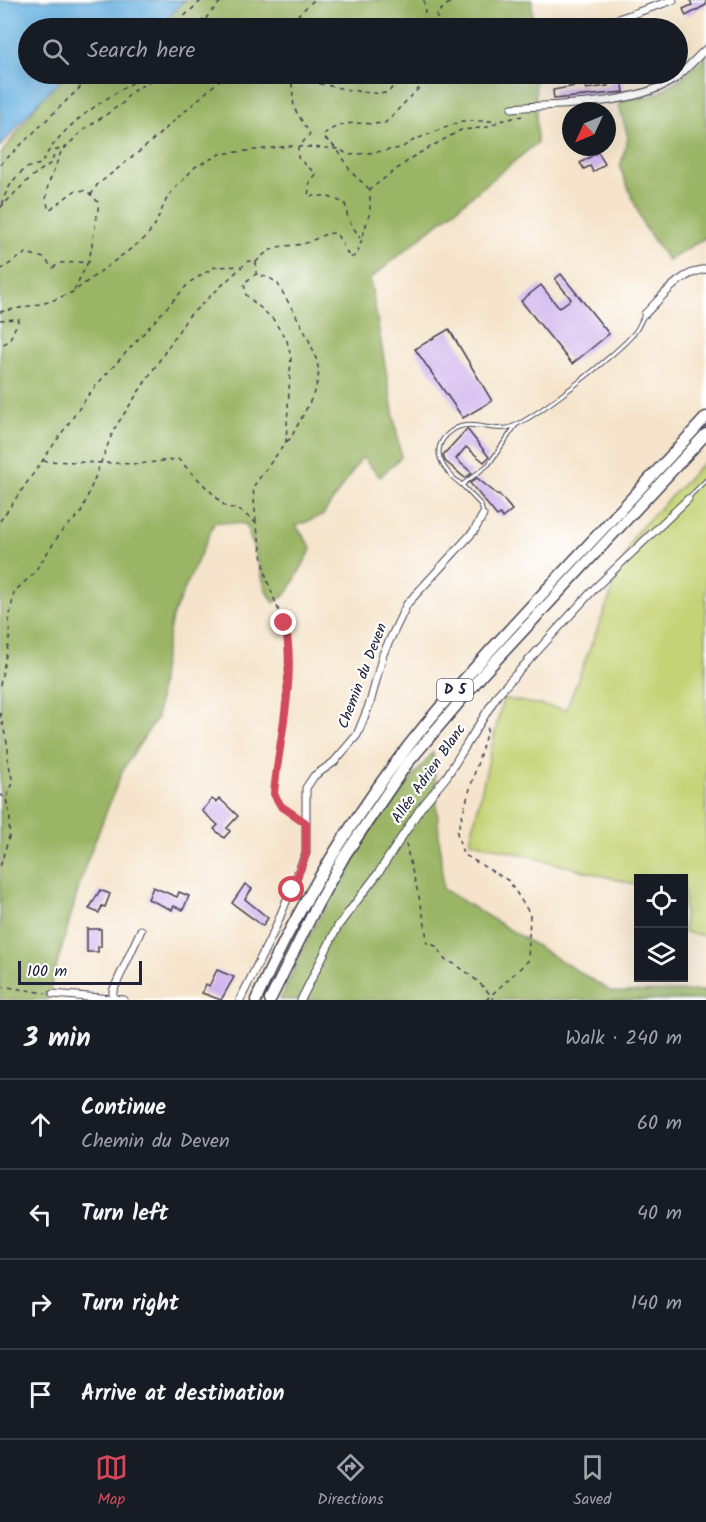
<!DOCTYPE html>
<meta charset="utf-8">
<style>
body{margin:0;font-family:Kalam,sans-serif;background:#20242c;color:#f1f3f6}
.controls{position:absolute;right:18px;bottom:18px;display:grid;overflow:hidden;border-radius:0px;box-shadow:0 6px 24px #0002}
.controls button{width:54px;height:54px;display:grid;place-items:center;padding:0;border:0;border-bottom:2px solid #363941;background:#171b24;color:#f1f3f6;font:30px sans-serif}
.compass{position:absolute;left:562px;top:102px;width:54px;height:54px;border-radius:50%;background:#171b24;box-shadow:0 6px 24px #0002;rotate:226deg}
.scale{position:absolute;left:18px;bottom:15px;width:124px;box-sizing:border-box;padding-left:6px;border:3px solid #22223b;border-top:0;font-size:16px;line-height:21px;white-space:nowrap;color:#22223b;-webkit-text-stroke:4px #fff;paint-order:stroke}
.stop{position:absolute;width:18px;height:18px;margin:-14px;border:4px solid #d1495b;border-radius:50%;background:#fff}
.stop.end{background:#d1495b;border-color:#fff;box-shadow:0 2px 6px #0008}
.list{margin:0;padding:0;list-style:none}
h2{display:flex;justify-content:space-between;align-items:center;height:78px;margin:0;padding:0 24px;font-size:26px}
h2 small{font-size:20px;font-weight:400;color:#9ea1a6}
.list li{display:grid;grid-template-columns:39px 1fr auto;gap:18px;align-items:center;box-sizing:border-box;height:90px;padding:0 24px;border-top:2px solid #363941}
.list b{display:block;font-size:22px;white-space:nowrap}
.list p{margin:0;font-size:20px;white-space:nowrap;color:#9ea1a6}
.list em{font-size:20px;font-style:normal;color:#9ea1a6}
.icon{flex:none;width:33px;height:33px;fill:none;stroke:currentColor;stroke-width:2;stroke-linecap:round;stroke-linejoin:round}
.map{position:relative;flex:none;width:706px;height:1000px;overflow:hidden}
.search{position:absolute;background:#171b24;box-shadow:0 6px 24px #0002;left:18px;right:18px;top:18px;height:66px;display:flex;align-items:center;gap:15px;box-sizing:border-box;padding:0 21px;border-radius:33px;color:#9ea1a6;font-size:22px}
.sheet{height:438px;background:#171b24}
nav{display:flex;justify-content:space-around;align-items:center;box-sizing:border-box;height:84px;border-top:2px solid #363941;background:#171b24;font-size:16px;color:#9ea1a6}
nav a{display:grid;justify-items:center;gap:3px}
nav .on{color:#d1495b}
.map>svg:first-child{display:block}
</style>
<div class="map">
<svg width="706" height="1000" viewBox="0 0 706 1000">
<rect width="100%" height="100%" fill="#fff"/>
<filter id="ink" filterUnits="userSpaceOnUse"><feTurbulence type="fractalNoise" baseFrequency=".0167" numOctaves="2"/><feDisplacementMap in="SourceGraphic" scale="12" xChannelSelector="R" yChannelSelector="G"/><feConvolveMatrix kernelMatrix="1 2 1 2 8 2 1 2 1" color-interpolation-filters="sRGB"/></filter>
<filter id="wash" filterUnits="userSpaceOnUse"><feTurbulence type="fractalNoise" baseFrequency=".008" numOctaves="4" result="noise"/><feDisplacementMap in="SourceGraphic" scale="24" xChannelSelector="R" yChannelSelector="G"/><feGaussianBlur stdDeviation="1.35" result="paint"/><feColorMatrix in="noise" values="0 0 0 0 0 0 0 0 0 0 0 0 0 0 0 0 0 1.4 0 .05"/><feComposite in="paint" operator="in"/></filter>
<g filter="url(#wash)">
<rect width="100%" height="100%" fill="#f5e4cb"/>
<polygon fill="#c4d375" stroke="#737a58" stroke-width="1.5" points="706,460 706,936 684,932 684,878 638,878 638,885 470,841 503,698 566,710 634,535"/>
<g fill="#9bb566" stroke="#5e6c50" stroke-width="1.5">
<polygon points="130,0 532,0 533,28 94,28"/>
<polygon points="706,55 706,237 668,261 644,226 620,168 628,137 618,102 657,94 690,71"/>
<polygon points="60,74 535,74 537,143 370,279 401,457 380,477 362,457 323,515 296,526 312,548 288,592 274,603 266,590 246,524 215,522 172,617 162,670 157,718 123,769 84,869 47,1000 0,1000 0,155"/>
<polygon points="433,752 443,889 612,992 706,991 706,1000 280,1000 311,932 367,834"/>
</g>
<polygon fill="#69b3e2" stroke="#466a8e" stroke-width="1.5" points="0,0 187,0 182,2 160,28 28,28 28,74 68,74 38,102 0,147"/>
<g id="blocks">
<g fill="#d1b6ed">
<polygon points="690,0 706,0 706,5 686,16 683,9 692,5"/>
<polygon points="557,18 558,21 572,20 573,27 546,28 544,22"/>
<polygon points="622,79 624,92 554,99 553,90 575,86 586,85 586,89 608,86 607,83"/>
<polygon points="598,152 605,164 593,172 590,166 584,169 580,163"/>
<polygon points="561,274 609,334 572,364 521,301 541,285 559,308 571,299 555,279"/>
<polygon points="449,329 492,401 463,418 415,349"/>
<polygon points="467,429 489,457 484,462 466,447 456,459 472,473 465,478 445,461 443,455"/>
<polygon points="477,478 498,495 499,494 512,510 502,518 500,514 497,516 470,483"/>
<polygon points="219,798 238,816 227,828 230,831 224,838 214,829 218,825 202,811 212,799 216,802"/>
<polygon points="245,884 252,889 245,899 268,918 263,926 232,903"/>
<polygon points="153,887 177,897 179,892 189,896 183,910 174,906 172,910 148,899"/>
<polygon points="100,890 110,894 105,907 102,906 99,913 89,909"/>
<polygon points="87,929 101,929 101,947 98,947 98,952 87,952"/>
<polygon points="217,970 234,977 221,1000 202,993 206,984 209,986"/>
</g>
</g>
</g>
<g filter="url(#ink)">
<use href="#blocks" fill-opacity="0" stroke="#423f51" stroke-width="1.5"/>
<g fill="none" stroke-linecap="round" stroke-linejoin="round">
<defs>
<g id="service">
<path d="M516 425 489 464 462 485C443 471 426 448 453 430 469 419 489 431 507 428 528 425 621 351 635 332 639 327 641 321 644 315"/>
<polyline points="462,485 481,505 483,514"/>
<polyline points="689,497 706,480"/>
</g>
<g id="minor">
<polyline points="592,28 673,0"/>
<path d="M512 108C559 104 636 106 676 78 686 70 696 58 706 49"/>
<path d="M645 314C663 296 679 273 706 269"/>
<polyline points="53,994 124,1000"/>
<polyline points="113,999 113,991 141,930"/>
<polyline points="240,1000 274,931 306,853 306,788 314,776 334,762 357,735 370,703 383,654 407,604 474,531 483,515"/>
<polyline points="301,1000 338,926 379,872 420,809 447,776 498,694 595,588 688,499"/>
</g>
<g id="primary">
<path d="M256 1000C294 915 341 836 396 762 438 706 486 655 533 604 591 542 649 480 706 417"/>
<polyline points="270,1000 317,905 345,855 406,765 483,674 706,434"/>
</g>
</defs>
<use href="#service" stroke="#423f51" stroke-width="5"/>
<use href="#minor" stroke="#423f51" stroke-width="9"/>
<use href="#primary" stroke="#423f51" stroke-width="13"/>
<g stroke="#423f51" stroke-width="1.5" stroke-dasharray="4.5 4.5" stroke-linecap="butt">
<polyline points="424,0 426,28"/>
<polyline points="171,28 202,0"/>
<polyline points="194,28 206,17"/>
<polyline points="204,28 207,17 222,0"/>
<polyline points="284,28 314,0"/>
<polyline points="437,28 437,13 453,0"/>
<path d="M231 74C253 89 280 77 304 81 332 85 360 95 388 93L394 85 405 81 409 74"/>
<polyline points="291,74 294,108 310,134 298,148 298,158 316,174 310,182 308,196 326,196 345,203 348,219 360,238"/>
<polyline points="222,78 228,74"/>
<polyline points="0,165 94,74"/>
<path d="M369 189C363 182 353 176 348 167 343 156 335 146 324 138V134C347 117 361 126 385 123L421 86 426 74"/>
<polyline points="91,195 97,185 145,147 222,78 220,74"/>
<path d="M3 205C2 194 17 173 27 168 31 166 37 165 41 164 63 121 108 98 147 74"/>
<polyline points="0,208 31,177 51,163 56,150 65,148"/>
<polyline points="256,262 256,273"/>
<polyline points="0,270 26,253 44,258 53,268 59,263 89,262 99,203 87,191 76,190 49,210 46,200 48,185 61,152 82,131 123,103 130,93 162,74"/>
<polyline points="74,290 88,262"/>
<polyline points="0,312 49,302 73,292 144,239 154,227 168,196 195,167 220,154 291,146 339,149 349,155 377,152 401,148 414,140 462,121 497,121"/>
<polyline points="0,320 19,319 9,341 0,346"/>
<polyline points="43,461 139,464 178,459 225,506 241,511 256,523 267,580 288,635 281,745 274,794 281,806 297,818"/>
<polyline points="0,521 92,390 190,282 215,267 241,266"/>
<path d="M256 522 253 487 286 442 291 357 287 341 273 319 246 295 244 283 256 274 270 278 278 284C289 305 323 355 318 378 314 399 300 419 291 438L286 442"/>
<path d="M0 685 10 635 9 621 14 592 34 573 61 532 81 513 114 429 188 317 248 261 256 262C281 236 290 252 313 240 322 236 325 233 336 233L350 258 357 255 370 212V189L416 155 461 130 488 127 500 121 522 116"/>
<polyline points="0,713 8,747 8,760 13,783 6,799 10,815 9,837 0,867"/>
<polyline points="0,794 6,799"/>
<path d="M406 843C412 877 425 909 427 943L436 946 445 960C460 964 486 987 494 1000"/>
<polyline points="0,986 46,993"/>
<polyline points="486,1000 528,961 530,914 509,881 463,854 457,833 489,724"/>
</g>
<use href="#service" stroke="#fff" stroke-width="3"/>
<use href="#minor" stroke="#fff" stroke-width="7"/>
<use href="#primary" stroke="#fff" stroke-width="10"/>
</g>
</g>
<g fill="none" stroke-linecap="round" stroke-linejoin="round" filter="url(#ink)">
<path stroke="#d1495b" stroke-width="8" d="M284 623C298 669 278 745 274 794L281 806 306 823V853L292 890"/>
</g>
<g text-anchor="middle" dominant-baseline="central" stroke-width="4.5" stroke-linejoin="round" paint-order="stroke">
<rect fill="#fff" stroke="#646476" stroke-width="1.5" x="437" y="679" width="36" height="22" rx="4.5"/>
<g font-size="14" font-weight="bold" fill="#22223b">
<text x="455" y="690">D 5</text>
</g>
<g font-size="15" fill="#22223b" stroke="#fff">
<text transform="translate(363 676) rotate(-69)">Chemin du Deven</text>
<text transform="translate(429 774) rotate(-55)">Allée Adrien Blanc</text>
</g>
</g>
</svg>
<div class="controls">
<button><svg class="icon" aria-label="locate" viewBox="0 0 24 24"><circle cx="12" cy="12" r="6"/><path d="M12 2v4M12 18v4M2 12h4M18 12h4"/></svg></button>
<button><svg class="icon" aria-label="layers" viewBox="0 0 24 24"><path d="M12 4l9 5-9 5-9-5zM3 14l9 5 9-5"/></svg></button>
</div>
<svg class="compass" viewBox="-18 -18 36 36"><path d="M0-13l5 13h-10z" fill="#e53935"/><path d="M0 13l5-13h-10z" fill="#9ea1a6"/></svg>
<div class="scale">100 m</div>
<div class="stop" style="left:292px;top:890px"></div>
<div class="stop end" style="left:284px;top:623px"></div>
<div class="search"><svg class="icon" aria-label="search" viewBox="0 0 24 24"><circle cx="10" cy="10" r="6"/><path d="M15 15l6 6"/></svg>Search here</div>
</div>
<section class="sheet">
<h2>3 min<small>Walk · 240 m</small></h2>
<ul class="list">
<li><svg class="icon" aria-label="ahead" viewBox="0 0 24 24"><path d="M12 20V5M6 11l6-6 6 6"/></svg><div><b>Continue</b><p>Chemin du Deven</p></div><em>60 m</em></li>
<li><svg class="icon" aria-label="left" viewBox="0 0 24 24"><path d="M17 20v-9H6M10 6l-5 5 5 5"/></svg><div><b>Turn left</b></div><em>40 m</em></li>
<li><svg class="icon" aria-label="right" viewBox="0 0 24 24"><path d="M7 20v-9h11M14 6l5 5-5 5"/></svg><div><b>Turn right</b></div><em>140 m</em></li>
<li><svg class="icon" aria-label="arrive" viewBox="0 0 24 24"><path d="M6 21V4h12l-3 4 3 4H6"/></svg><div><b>Arrive at destination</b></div></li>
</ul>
</section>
<nav>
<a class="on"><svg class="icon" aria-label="map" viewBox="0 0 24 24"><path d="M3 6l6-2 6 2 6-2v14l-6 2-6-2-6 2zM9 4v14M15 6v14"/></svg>Map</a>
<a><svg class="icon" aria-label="directions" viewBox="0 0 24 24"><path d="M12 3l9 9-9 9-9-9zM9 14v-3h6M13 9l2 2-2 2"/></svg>Directions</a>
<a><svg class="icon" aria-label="saved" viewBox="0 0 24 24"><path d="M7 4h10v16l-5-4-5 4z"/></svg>Saved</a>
</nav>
